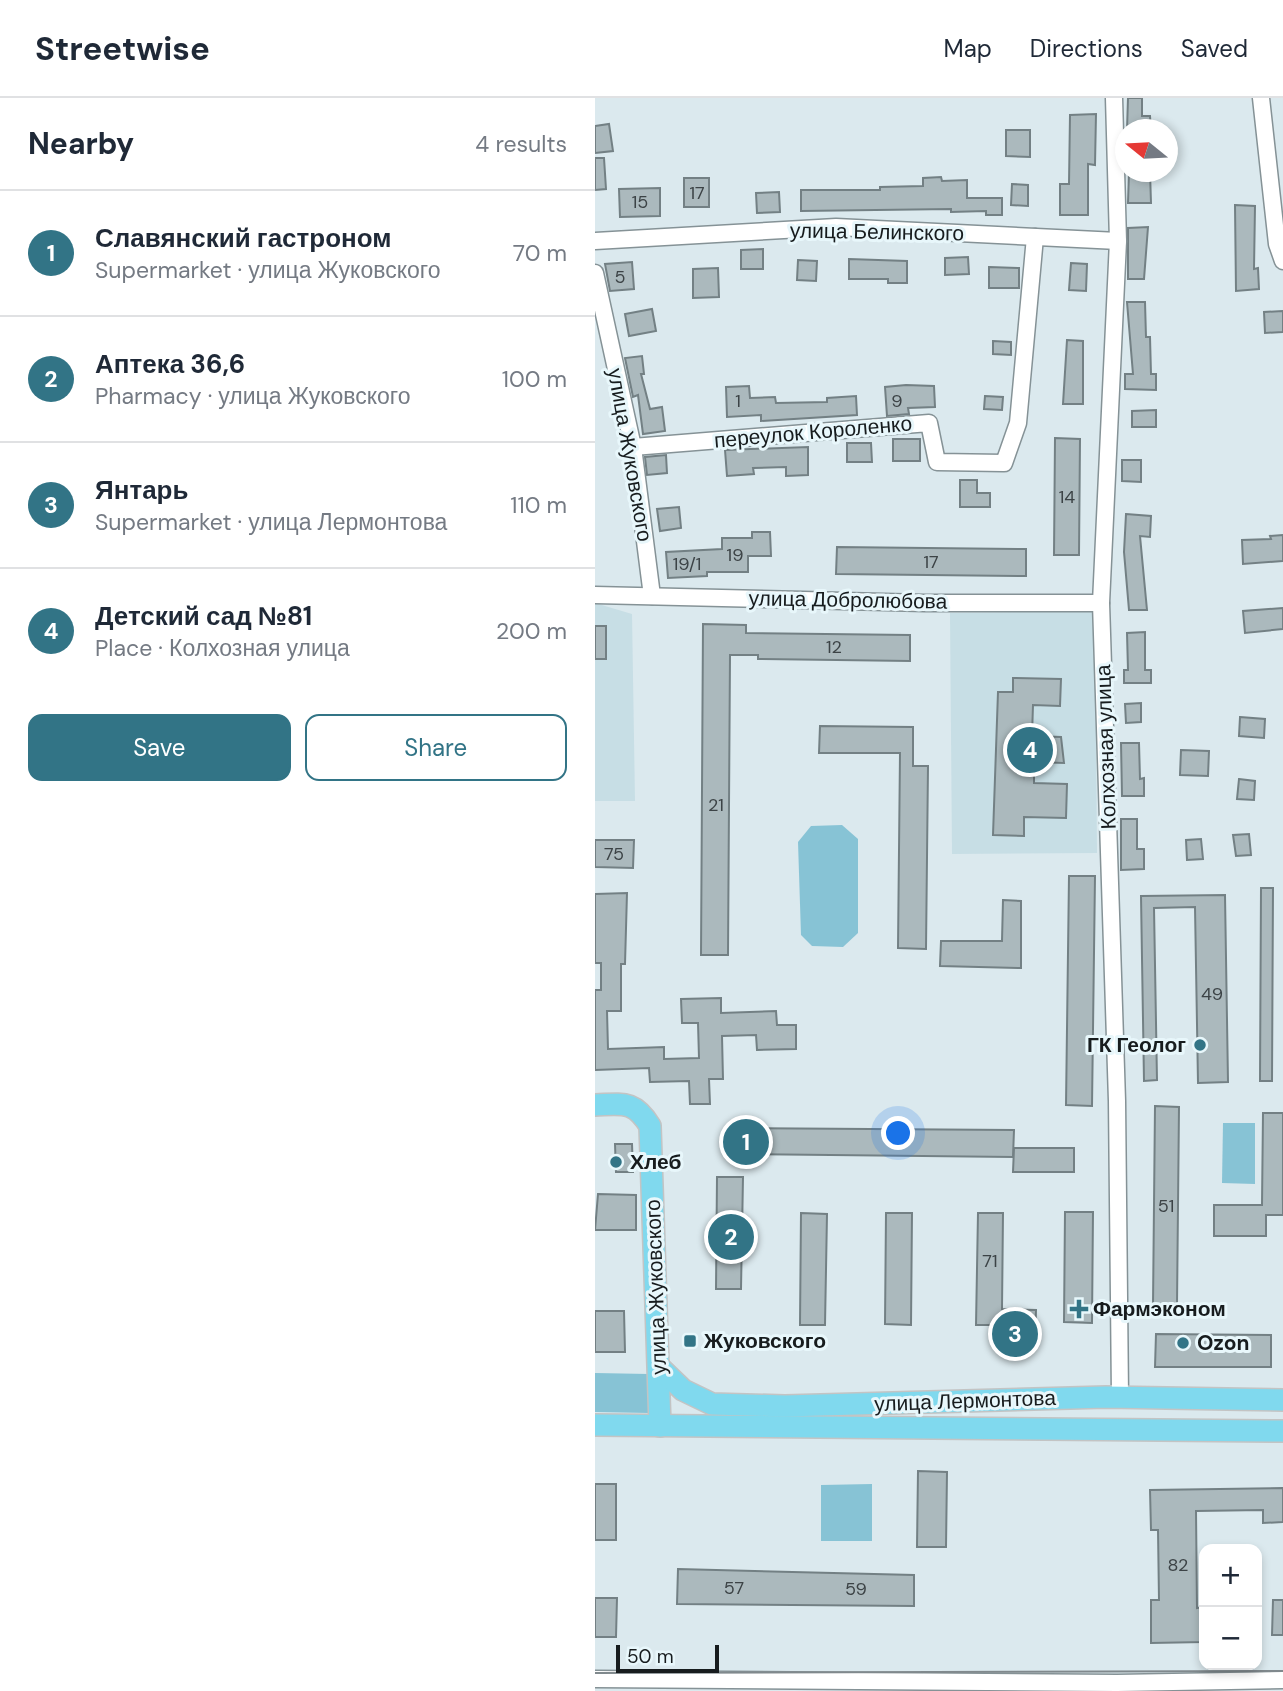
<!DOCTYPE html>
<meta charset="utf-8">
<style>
body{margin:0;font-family:"DM Sans",sans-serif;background:#f6f6f7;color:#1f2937}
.controls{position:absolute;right:21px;bottom:21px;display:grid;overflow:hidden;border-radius:14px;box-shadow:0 4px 10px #0003}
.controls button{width:63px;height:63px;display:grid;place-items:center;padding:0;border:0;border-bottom:2px solid #e0e1e3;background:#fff;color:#1f2937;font:35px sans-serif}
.compass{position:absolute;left:520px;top:21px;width:63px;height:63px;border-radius:50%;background:#fff;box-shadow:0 4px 10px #0003;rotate:288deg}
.scale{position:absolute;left:21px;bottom:18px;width:103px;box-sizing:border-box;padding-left:7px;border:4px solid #171c1e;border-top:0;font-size:19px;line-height:24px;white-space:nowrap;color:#171c1e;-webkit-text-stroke:5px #e8f7fb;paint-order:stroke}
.you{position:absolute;left:304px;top:1036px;width:24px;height:24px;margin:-18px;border:5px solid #fff;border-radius:50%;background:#1a73e8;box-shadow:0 0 0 10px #1a73e833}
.badge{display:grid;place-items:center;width:46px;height:46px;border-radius:50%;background:#327486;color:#fff;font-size:23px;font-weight:700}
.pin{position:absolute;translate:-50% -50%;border:4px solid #fff;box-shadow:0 2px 7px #0006}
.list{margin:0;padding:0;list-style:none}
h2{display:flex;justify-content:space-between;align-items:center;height:91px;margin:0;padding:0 28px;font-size:30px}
h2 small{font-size:23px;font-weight:400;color:#747a83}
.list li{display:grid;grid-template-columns:46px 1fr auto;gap:21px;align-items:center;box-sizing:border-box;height:126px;padding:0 28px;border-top:2px solid #e0e1e3}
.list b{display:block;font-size:26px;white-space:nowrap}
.list p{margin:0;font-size:23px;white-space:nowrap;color:#747a83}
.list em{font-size:23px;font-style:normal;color:#747a83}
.actions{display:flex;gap:14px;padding:21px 28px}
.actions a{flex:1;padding:16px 0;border:2px solid #327486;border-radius:14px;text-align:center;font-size:24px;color:#327486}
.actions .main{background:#327486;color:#fff}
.map{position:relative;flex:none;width:688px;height:1593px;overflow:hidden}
header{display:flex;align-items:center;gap:42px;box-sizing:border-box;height:98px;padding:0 35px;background:#fff;border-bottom:2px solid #e0e1e3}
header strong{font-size:33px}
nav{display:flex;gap:38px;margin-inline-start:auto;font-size:24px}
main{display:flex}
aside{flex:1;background:#fff}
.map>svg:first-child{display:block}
</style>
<header>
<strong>Streetwise</strong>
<nav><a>Map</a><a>Directions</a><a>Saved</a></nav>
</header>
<main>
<aside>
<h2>Nearby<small>4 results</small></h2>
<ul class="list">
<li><span class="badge">1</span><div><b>Славянский гастроном</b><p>Supermarket · улица Жуковского</p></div><em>70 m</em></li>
<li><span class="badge">2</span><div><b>Аптека 36,6</b><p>Pharmacy · улица Жуковского</p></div><em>100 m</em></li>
<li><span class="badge">3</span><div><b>Янтарь</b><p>Supermarket · улица Лермонтова</p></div><em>110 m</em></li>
<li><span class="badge">4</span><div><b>Детский сад №81</b><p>Place · Колхозная улица</p></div><em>200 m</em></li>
</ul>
<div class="actions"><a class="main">Save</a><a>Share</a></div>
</aside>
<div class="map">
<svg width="688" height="1593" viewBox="0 0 688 1593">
<rect width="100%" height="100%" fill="#dbe9ee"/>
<g fill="#c7dee5">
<polygon points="0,505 37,516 40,703 0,703"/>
<polygon points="500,513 502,755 357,756 355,515"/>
</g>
<g fill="#87c3d5">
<polygon points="247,727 263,741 263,835 248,849 217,848 206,837 203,744 216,728"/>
<polygon points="628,1025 660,1025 660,1086 627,1085"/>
<polygon points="0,1275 54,1276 54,1315 0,1314"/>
<polygon points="277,1386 277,1443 226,1443 226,1387"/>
</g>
<g fill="#abb9bd" stroke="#738084" stroke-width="2">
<polygon points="533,0 547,0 547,18 555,18 556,32 532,32"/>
<polygon points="501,16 500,67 493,66 493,117 465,117 465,86 474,86 475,17"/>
<polygon points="14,26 18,53 0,55 0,28"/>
<polygon points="411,32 435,32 435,59 411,58"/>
<polygon points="0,60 9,60 11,91 0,92"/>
<polygon points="534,74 555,74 556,105 533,105"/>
<polygon points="346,79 347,83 372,82 372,100 407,100 407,117 391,117 391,113 356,114 356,111 206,113 206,92 285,92 285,89 328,88 328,80"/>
<rect x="89" y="80" width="25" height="29"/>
<polygon points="417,86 433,87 433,108 416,107"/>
<polygon points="65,90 65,118 25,119 24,91"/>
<polygon points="184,94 185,114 162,115 161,95"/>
<polygon points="640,107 660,108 659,171 663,170 664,191 641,193"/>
<polygon points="553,129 549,181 533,181 533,130"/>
<polygon points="168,151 168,171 146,171 146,152"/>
<polygon points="373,159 374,176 350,177 350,160"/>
<polygon points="254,161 312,163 312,185 293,185 293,181 254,181"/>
<polygon points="203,162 222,163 221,183 202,182"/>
<polygon points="37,164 39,191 15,193 10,166"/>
<polygon points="476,165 492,166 491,193 474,192"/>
<polygon points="394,169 424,170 424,190 394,190"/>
<polygon points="123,170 124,199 98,200 98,171"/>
<polygon points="532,204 550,204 551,239 555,239 556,276 561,276 561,292 530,291 530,276 538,276"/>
<polygon points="57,211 61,233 34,238 30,216"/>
<polygon points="688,213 688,234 670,235 669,214"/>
<polygon points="472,242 488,243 488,306 468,306"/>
<polygon points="398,243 416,244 416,257 398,256"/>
<polygon points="47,258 49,276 46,276 55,311 67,309 70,333 48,336 43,297 38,299 30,260"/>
<polygon points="311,287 339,288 340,309 313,310 314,316 292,318 290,289"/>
<polygon points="154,288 155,300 180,299 181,305 232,304 232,300 261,298 262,317 166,323 166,317 132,319 131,289"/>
<polygon points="390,298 408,299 407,312 389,311"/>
<polygon points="561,312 561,329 537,329 537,313"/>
<polygon points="460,340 485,341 484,457 459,457"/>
<rect x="298" y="341" width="27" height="22"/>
<polygon points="252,345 276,345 277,364 252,364"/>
<polygon points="213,349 213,377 191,378 191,369 158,370 159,376 132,378 130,352"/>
<polygon points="71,357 72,375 52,377 50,359"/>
<polygon points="527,362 546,362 546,384 527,383"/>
<polygon points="365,382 382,382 382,395 395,395 395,409 365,409"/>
<polygon points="84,409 86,430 65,433 62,411"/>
<polygon points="531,416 556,418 555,439 545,438 552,512 534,512 529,454"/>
<polygon points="157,434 175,434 176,458 153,458 153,474 112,474 112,478 73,480 71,454 127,451 127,440 157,440"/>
<polygon points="688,437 688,463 648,466 647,442 676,441 675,438"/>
<polygon points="242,449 431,451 431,478 241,476"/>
<polygon points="688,510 688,531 650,535 648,513"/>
<polygon points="108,526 151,527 151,535 315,537 315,563 163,561 163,557 135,557 133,857 106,857"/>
<rect x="0" y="528" width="11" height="33"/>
<polygon points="550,534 550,572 556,572 556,585 529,585 529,572 533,572 532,535"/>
<polygon points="418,580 466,581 465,608 438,607 437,638 466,639 469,665 439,664 439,685 472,686 471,720 429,719 429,738 398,737 403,594 418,594"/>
<polygon points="546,605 546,624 531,625 530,606"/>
<polygon points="645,619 670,621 669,640 644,638"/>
<polygon points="225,628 318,629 318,668 333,668 331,851 303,850 305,655 224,655"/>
<polygon points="526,645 544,645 545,681 549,680 549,698 527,698"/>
<polygon points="586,652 614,653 613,678 585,677"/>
<polygon points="644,681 660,683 659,702 642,701"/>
<polygon points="526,721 542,721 542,751 549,751 549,771 526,772"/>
<polygon points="654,736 656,757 641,758 638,737"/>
<polygon points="606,741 608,761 592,762 591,742"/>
<polygon points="0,742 39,742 38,770 0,769"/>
<polygon points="474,778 500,778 497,1008 471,1007"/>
<polygon points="666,790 678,790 677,983 665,983"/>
<polygon points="32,795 30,866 26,866 26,913 12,913 13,951 69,949 69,961 104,960 103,925 87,925 86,901 126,900 126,915 181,913 182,927 201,927 201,951 162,952 161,937 127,938 128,981 114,981 115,1006 95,1006 94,983 55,984 54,970 0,972 0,892 6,892 6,865 0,865 0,796"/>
<polygon points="630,797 633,984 603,985 600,809 559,810 562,982 549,983 546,798"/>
<polygon points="408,802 426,803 426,870 345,868 346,843 407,843"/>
<polygon points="560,1008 584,1009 582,1207 558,1207"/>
<polygon points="668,1015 688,1015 688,1117 671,1117 671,1138 619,1138 619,1107 667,1107"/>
<polygon points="149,1030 419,1032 418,1059 148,1056"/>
<polygon points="20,1046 37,1046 38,1074 21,1074"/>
<polygon points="419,1050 479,1050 479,1074 418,1074"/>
<polygon points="122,1079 148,1079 146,1191 121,1191"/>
<polygon points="3,1096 41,1097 41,1132 0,1132"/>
<polygon points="470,1114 498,1114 497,1225 469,1224"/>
<polygon points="206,1115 232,1116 230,1227 205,1227"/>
<polygon points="291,1115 317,1115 316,1227 290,1226"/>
<polygon points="383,1115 408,1115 407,1211 441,1212 440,1245 399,1245 399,1227 381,1227"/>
<polygon points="0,1213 29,1213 30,1254 0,1254"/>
<polygon points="561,1236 676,1237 676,1269 560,1269"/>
<polygon points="323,1373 352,1374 351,1449 322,1449"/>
<rect x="0" y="1386" width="21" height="56"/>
<polygon points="688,1390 688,1424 668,1425 668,1412 601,1413 602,1510 609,1509 609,1544 556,1545 556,1502 564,1502 563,1432 556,1432 555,1392"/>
<polygon points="83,1471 319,1477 319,1508 82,1506"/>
<polygon points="0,1500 22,1500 21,1539 0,1539"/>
<polygon points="678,1502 688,1502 688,1537 677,1537"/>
</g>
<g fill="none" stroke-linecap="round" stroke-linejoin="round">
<defs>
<g id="minor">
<polyline points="519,0 523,143 506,505 522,1003 525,1299"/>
<polyline points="666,0 682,146 688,163"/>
<polyline points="0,143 241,129 523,143"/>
<polyline points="0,175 38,349 57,498"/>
<polyline points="38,349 334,325 342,364 409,365 423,325 440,139"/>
<polyline points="0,497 330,505 506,505"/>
<polyline points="0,1581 522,1585 688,1582"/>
</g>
<g id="major">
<path d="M0 1007C28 1006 39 1002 55 1028L65 1328"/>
<polyline points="64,1269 88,1292 117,1306 190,1308 511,1299 688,1302"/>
<polyline points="0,1327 688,1333"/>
</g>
</defs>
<use href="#minor" stroke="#859296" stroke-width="19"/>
<use href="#major" stroke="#c3c4c4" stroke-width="24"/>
<use href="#minor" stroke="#fff" stroke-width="16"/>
<use href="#major" stroke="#80d9ee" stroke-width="21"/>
<polyline stroke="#80898d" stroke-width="2" points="0,1575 688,1573"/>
</g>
<g fill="#327486" stroke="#e8f7fb" stroke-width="2.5">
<circle cx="605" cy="947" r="7"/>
<circle cx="21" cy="1064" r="7"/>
<path d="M480.5 1200.5h7v7h7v7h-7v7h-7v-7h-7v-7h7z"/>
<rect x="88" y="1236" width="14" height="14" rx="3.5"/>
<circle cx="588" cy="1245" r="7"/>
</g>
<g text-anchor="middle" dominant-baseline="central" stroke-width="6" stroke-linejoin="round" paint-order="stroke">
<g font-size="18" fill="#3c4346">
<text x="102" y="95">17</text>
<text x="45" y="104">15</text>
<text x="25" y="179">5</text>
<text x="143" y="303">1</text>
<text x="302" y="303">9</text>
<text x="472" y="399">14</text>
<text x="140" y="457">19</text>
<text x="336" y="464">17</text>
<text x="92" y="466">19/1</text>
<text x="239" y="549">12</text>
<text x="121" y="707">21</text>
<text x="19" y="756">75</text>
<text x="617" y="896">49</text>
<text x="571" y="1108">51</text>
<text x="395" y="1163">71</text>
<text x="583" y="1467">82</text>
<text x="139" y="1490">57</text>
<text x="261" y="1491">59</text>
</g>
<g font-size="21" fill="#171c1e" stroke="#e8f7fb">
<text transform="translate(282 134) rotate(1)">улица Белинского</text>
<text transform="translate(218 334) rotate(-5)">переулок Короленко</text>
<text transform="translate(35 357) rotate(80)">улица Жуковского</text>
<text transform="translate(253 502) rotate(1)">улица Добролюбова</text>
<text transform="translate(511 649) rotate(-92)">Колхозная улица</text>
<text transform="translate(61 1189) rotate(-92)">улица Жуковского</text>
<text transform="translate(370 1303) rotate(-2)">улица Лермонтова</text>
</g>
<g font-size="21" font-weight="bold" fill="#171c1e" stroke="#e8f7fb" text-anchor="start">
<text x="591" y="947" text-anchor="end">ГК Геолог</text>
<text x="35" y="1064">Хлеб</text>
<text x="498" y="1211">Фармэконом</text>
<text x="109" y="1243">Жуковского</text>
<text x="602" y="1245">Ozon</text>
</g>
</g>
</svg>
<div class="controls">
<button>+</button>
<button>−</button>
</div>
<svg class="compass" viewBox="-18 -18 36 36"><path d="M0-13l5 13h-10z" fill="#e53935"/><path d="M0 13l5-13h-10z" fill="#747a83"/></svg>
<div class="scale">50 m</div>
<div class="you"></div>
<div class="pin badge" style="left:151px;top:1044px">1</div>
<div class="pin badge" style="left:136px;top:1139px">2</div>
<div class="pin badge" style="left:420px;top:1236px">3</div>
<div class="pin badge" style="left:435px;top:652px">4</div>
</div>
</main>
